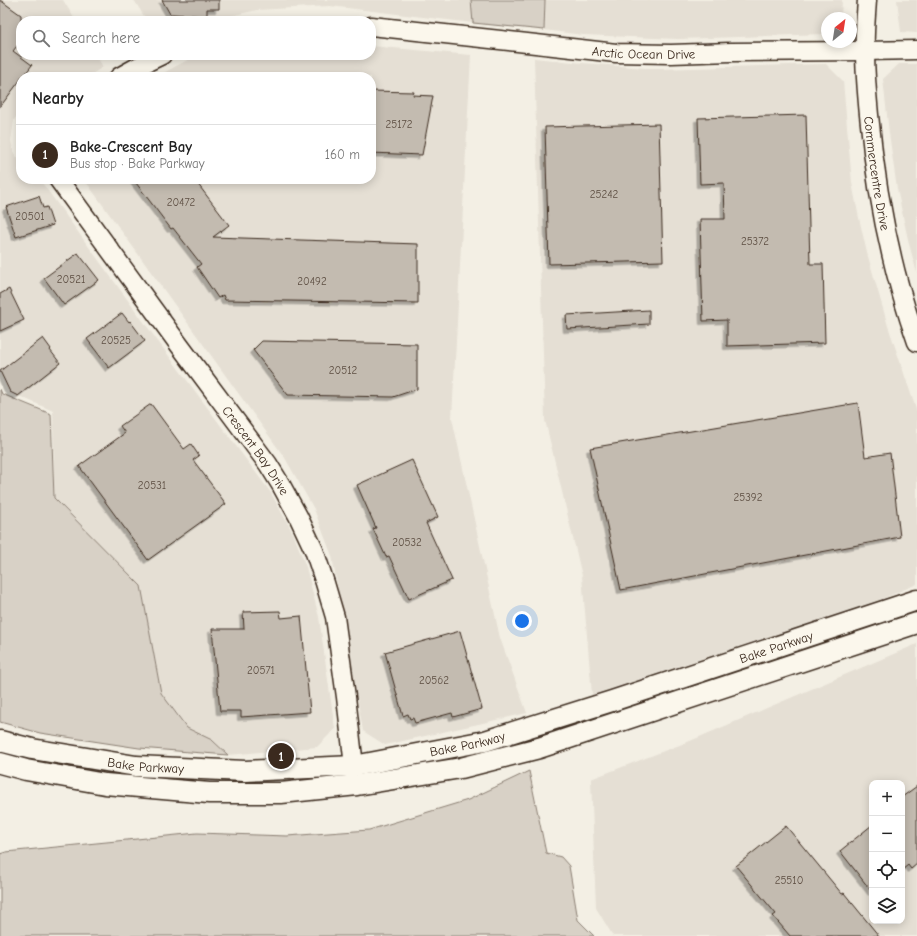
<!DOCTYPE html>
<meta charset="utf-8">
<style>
body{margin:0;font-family:"Comic Neue",sans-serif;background:#f2f2f2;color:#222}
.controls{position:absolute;right:12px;bottom:12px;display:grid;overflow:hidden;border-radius:8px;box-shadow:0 2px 10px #0003}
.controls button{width:36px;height:36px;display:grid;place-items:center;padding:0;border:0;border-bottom:1px solid #e0e0e0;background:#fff;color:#222;font:20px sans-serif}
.compass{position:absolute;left:821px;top:12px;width:36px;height:36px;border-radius:50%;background:#fff;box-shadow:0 2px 10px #0003;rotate:30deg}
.you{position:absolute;left:522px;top:621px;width:14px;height:14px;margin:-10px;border:3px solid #fff;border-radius:50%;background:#1a73e8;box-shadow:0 0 0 6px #1a73e833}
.badge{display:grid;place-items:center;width:26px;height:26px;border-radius:50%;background:#3b2a1e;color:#fff;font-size:13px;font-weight:700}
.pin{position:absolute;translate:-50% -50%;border:2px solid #fff;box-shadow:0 1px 4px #0006}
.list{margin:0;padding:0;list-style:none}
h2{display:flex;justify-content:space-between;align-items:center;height:52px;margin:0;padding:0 16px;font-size:17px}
h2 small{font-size:13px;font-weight:400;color:#767676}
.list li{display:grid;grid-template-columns:26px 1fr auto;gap:12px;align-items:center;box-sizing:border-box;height:60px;padding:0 16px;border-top:1px solid #e0e0e0}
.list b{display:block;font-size:15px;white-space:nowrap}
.list p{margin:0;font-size:13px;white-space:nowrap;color:#767676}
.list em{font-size:13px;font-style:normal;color:#767676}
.icon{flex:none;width:22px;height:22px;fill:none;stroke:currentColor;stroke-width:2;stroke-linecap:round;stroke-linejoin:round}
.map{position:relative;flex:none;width:917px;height:936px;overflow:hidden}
.search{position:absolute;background:#fff;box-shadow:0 2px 10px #0003;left:16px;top:16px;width:360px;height:44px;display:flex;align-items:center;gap:10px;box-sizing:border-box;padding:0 14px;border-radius:16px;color:#767676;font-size:15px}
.panel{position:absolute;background:#fff;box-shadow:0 2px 10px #0003;left:16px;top:72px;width:360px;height:112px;border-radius:16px}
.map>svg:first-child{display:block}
</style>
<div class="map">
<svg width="917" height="936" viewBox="0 0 917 936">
<defs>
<filter id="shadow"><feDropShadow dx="-3.5" dy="3.5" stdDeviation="0" flood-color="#0004"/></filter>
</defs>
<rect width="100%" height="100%" fill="#f3efe4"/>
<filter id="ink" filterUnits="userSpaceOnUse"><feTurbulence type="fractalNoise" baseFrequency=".025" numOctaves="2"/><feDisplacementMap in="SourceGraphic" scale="8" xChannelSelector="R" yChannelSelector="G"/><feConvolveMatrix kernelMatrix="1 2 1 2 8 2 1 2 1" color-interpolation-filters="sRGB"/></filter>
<g filter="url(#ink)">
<g fill="#e5dfd4" fill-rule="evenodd">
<polygon points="0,0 63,0 76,21 21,21 21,55 96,55 103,67 87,77 21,77 21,111 14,120 11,141 14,153 21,163 21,179 40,180 154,336 271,493 293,533 306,567 319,617 335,729 317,747 228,755 212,740 187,728 161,693 141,586 54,498 53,411 10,392 0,370"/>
<polygon points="134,0 471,0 473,23 330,6 257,10 209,21 147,21"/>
<polygon points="545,0 842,0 841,17 827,18 827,32 825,34 678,39 583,35 544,30"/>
<polygon points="897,0 917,0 917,33 901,32"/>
<polygon points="371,46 471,55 452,418 500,638 527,713 385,745 363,731 332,556 314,509 285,458 84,179 371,179 371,77 156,77 193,57 208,55 371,55"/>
<polygon points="534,58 582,63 658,69 826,64 843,81 852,183 859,218 867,253 888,326 917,412 917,584 882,599 592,695 582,576 545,420"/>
<polygon points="899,64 917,64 917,273 909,244 897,189 889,133 883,79"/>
<path d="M917 644V936H613L596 908 591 779 690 741ZM872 783H902V921H872Z"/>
</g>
<g fill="#d8d1c6" stroke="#8a7e72">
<polygon points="471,0 545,0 544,30 473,23"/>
<polygon points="0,389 2,394 51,414 54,498 141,586 161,693 187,728 212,740 228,755 139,748 40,733 0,722"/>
<polygon points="529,771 546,853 561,857 569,866 578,920 594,936 0,936 0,854 6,852 197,833 287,836 369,830 468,800"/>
</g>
<g fill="#c3bbb0" stroke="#3b2a1e" filter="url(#shadow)">
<polygon points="0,0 21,15 21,41 13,51 32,65 23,77 21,77 21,79 0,107"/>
<polygon points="162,0 219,0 219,9 207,9 207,16 170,14"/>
<polygon points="371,91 414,92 413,95 433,96 422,155 371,153"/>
<polygon points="806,115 810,264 823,264 825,343 727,346 727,320 703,321 700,219 725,219 724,183 700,184 698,118"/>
<polygon points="659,124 663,261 549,264 545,127"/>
<polygon points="133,179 194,179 229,225 213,237 418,244 418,303 225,300 223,295 218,298 197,267 201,264 173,228 171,229"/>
<polygon points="39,196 43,208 47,207 53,225 16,237 6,207"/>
<polygon points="78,253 99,280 64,305 44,278"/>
<polygon points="9,289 24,320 0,331 0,294"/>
<polygon points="649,310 649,324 567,329 566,315"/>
<polygon points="122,313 129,322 130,321 145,341 109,368 87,339"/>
<polygon points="43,338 51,349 50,350 60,363 18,396 10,392 0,371"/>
<polygon points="262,341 417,344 417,389 393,397 288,395 253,350"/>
<polygon points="858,403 865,457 890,453 900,537 621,590 590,448"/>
<polygon points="151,404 184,449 191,444 199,456 193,460 226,504 148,560 79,466 125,433 120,426"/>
<polygon points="412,460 438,517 426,523 452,580 409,599 389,556 386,557 373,529 376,528 357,485"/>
<polygon points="280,611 281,618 301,616 310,712 241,717 241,711 220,711 212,629 244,629 243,612"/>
<polygon points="460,631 482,709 453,717 452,713 415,723 413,718 410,719 408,714 403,716 385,652"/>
<polygon points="917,786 917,864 911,869 908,865 902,870 902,797"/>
<polygon points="872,825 872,892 840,851"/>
<polygon points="786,826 842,894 844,893 879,936 790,936 773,916 776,914 736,866"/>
</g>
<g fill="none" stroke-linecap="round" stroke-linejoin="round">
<defs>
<g id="tertiary">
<path id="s1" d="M867 0C866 17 864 34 865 51 865 72 867 94 869 115 876 192 891 269 917 342"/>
<path id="s2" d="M371 26 518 42 616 53 671 54 731 52 865 51 917 50"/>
<polyline points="119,77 137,67 162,55"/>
<path id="s3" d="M58 179 180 346 268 464 281 485 298 516 314 550 325 583 335 617 346 697 354 766"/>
</g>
<g id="secondary">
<path id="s4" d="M0 741 32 749 136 766 245 771 354 766 485 741 612 701 917 600"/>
<polyline points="0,763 26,770 105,784 209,793 281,793 357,785 461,768 539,748 917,623"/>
</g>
</defs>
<use href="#tertiary" stroke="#3b2a1e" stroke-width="21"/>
<use href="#secondary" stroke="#3b2a1e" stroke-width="23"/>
<use href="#tertiary" stroke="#fbf7ec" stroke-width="18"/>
<use href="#secondary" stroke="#fbf7ec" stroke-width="20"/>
</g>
</g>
<g text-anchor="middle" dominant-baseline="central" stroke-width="4" stroke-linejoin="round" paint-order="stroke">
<g font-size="11" fill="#5d4e42">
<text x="399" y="124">25172</text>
<text x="604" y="194">25242</text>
<text x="181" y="202">20472</text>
<text x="30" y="216">20501</text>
<text x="755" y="241">25372</text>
<text x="71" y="279">20521</text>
<text x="312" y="281">20492</text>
<text x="116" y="340">20525</text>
<text x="343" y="370">20512</text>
<text x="152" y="485">20531</text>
<text x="748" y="497">25392</text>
<text x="407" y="542">20532</text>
<text x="261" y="670">20571</text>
<text x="434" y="680">20562</text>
<text x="789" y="880">25510</text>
</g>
<g font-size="13" fill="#3b2a1e" stroke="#fbf7ec">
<text stroke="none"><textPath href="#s2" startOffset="274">Arctic Ocean Drive</textPath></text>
<text stroke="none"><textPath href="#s1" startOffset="174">Commercentre Drive</textPath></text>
<text stroke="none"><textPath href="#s3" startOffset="336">Crescent Bay Drive</textPath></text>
<text stroke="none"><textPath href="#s4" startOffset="796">Bake Parkway</textPath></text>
<text stroke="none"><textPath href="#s4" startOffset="472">Bake Parkway</textPath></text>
<text stroke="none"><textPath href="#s4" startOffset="148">Bake Parkway</textPath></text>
</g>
</g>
</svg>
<div class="controls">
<button>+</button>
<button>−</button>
<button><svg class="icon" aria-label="locate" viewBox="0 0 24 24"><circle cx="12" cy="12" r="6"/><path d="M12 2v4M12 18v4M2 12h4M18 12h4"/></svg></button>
<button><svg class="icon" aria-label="layers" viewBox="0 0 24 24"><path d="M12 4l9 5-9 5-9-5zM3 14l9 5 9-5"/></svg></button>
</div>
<svg class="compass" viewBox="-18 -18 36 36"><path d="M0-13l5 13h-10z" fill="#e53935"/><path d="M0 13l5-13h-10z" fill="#767676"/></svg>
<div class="you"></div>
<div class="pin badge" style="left:281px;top:756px">1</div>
<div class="search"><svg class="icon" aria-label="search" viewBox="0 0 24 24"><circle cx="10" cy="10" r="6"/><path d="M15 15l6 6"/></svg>Search here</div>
<section class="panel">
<h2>Nearby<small></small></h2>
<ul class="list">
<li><span class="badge">1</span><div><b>Bake-Crescent Bay</b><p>Bus stop · Bake Parkway</p></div><em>160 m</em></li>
</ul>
</section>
</div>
